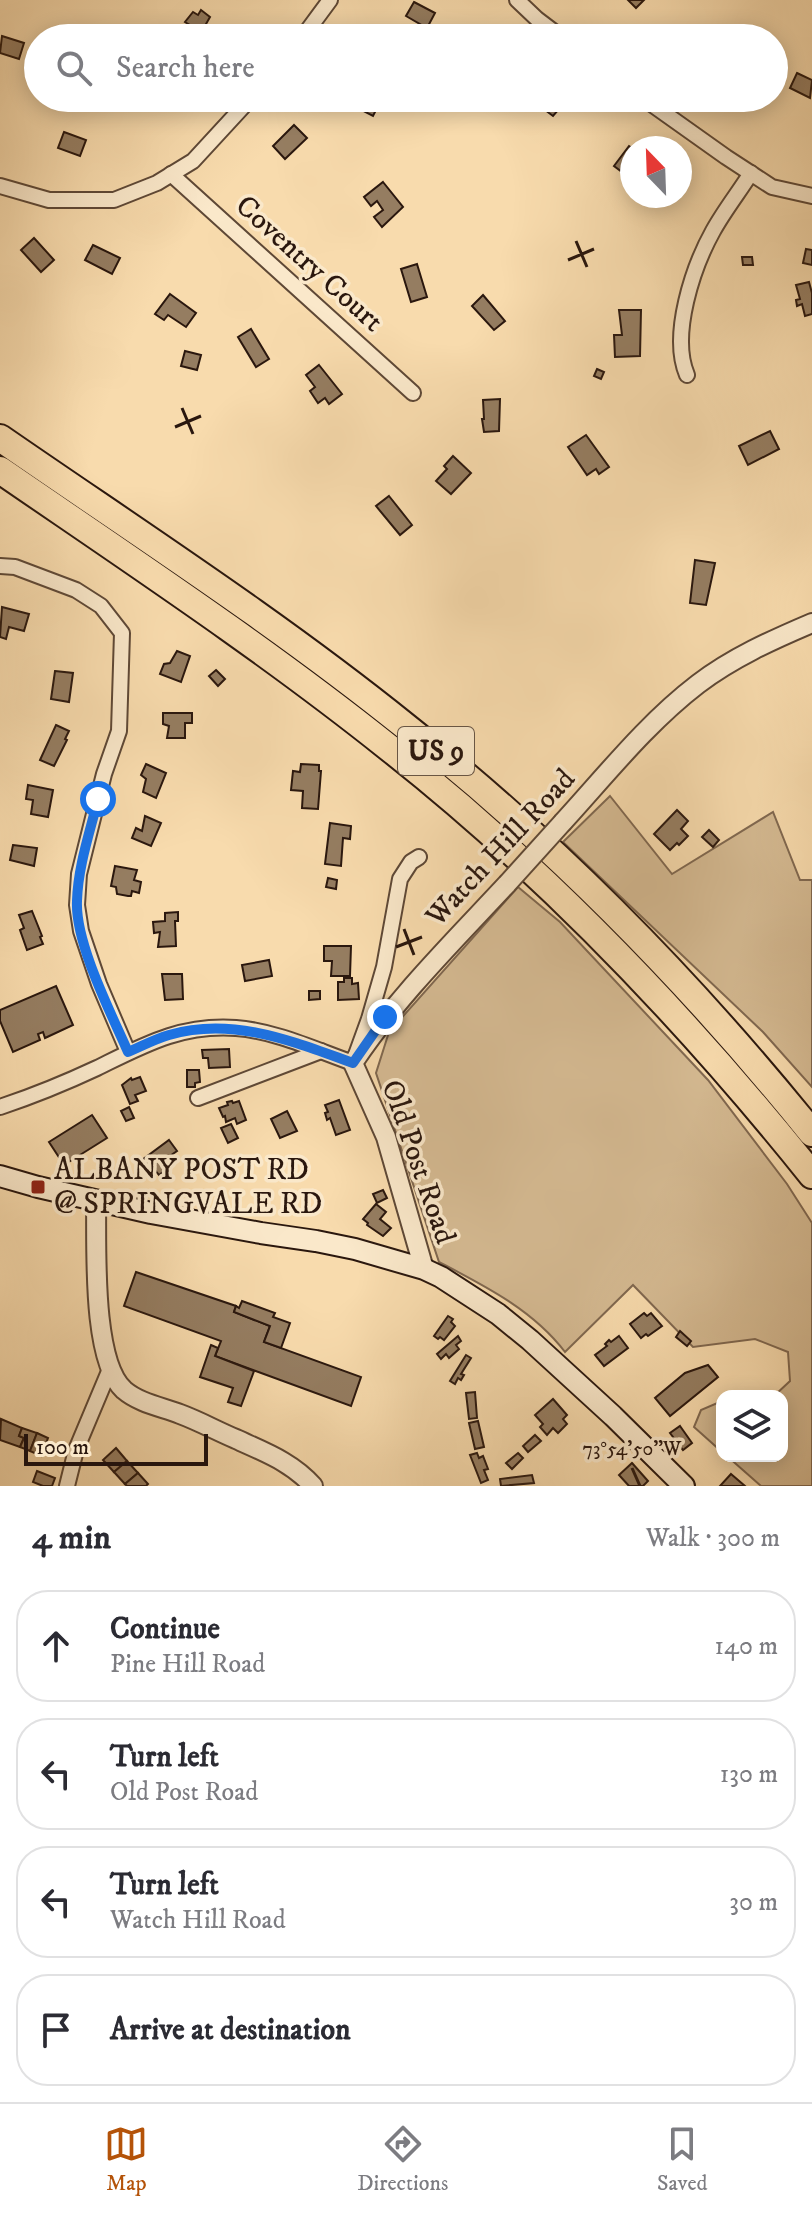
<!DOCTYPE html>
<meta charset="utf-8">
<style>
body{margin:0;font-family:"IM FELL DW Pica",serif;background:#f7f7f7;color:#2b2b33}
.controls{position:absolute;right:24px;bottom:24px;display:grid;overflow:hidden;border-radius:16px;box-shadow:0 4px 20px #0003}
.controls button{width:72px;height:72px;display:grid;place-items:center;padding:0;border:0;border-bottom:2px solid #e1e1e2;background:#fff;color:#2b2b33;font:40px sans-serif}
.compass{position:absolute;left:620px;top:136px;width:72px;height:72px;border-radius:50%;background:#fff;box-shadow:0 4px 20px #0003;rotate:337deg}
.scale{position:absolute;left:24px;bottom:20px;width:184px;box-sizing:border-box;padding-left:8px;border:4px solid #2a170e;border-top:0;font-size:22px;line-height:28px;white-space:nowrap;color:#2a170e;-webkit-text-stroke:6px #fae8ca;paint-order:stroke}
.stop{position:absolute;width:24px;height:24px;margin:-18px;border:6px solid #1a73e8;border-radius:50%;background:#fff}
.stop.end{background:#1a73e8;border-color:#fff;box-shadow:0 2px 8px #0008}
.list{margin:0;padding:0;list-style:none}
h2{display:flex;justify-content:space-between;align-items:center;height:104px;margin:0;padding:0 32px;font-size:34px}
h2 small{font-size:26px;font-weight:400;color:#7c7c81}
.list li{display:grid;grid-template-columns:52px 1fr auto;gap:24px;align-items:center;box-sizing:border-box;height:112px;margin:0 16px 16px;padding:0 16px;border:2px solid #e1e1e2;border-radius:32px}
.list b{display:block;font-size:30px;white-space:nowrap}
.list p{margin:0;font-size:26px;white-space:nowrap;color:#7c7c81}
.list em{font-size:26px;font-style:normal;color:#7c7c81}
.icon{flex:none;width:44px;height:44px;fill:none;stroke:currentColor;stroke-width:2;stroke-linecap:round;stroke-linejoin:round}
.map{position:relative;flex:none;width:812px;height:1486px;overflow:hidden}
.search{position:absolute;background:#fff;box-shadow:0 4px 20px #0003;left:24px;right:24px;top:24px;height:88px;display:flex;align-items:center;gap:20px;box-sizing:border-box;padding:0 28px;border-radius:44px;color:#7c7c81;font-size:30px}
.sheet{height:616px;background:#fff}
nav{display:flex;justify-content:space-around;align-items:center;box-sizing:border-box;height:112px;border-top:2px solid #e1e1e2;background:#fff;font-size:22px;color:#7c7c81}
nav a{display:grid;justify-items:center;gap:4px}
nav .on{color:#b45309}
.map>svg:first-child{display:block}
</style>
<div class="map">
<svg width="812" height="1486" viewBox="0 0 812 1486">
<rect width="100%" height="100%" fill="#f8dbad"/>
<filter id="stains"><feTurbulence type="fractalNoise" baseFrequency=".0025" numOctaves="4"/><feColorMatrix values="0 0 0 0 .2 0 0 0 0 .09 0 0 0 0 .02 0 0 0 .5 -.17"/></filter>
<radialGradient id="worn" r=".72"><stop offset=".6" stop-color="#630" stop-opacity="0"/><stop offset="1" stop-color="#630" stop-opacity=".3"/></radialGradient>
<g fill="#d5ba92" stroke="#806850" stroke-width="2">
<polygon points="610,796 672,874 773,812 800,880 812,880 812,1087 763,1032 563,842"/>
<path d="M518 887 560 922 708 1080 787 1184 812 1223V1486H761L727 1456H782V1396H732L739 1393 774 1396 790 1381 788 1352 755 1339 693 1347 633 1285 565 1352C533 1310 485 1286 439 1262L376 1073 389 1032Z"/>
<polygon points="722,1401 722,1452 694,1427 701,1410"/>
</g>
<g fill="#957d61" stroke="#2a170e" stroke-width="2">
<polygon points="628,0 644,0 636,8"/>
<polygon points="414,2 435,13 427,28 406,16"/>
<polygon points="201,10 210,17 202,31 207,36 206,38 187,38 185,37 193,27 185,22 193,12 198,15"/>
<polygon points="2,36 24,43 19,59 0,53"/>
<polygon points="797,73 812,80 810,98 790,88"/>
<polygon points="134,98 158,98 146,110"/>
<polygon points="356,98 382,98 373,116 352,105"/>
<polygon points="529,98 562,98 566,101 553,116"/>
<polygon points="294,125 307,138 285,159 273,146"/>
<polygon points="64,132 86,140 80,156 58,148"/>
<polygon points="629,146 632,148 632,169 627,165 622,172 614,166"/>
<polygon points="383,182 403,207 382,227 374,217 383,210 377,201 371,206 364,197"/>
<polygon points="34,238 54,260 41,272 21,250"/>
<polygon points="93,245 120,258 112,274 85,260"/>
<polygon points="806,249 812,250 812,265 803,263"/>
<polygon points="742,257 752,257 753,265 743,265"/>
<polygon points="417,264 427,297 411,302 401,269"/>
<polygon points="809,282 812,293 812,314 805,316 802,304 797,306 796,300 800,299 796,285"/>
<polygon points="170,294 196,313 186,327 168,315 164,320 155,314"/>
<polygon points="483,295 505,321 494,330 472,306"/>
<polygon points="619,310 641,310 640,356 615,357 614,335 622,335"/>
<polygon points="251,329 269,359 256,367 238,337"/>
<polygon points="185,351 201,355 197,370 181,366"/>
<polygon points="319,365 342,394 329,404 325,398 318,403 310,391 315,387 306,375"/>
<polygon points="597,369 604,372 601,379 594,376"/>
<polygon points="500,399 499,431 484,432 482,419 484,419 483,400"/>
<polygon points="770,431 779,449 748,465 739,446"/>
<polygon points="586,435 609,467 599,474 596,469 587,475 568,447"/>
<polygon points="453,456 471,473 451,494 436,481 447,469 444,466"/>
<polygon points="389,496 412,525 400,535 376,506"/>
<polygon points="695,560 715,563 706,605 690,603"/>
<polygon points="2,607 29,614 24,631 9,627 6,639 0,637"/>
<polygon points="177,651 190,656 181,682 160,674 164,664 170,663"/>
<polygon points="216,670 225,679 218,686 209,676"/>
<polygon points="55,671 73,673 69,702 51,699"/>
<polygon points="163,713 192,713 192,723 185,723 185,738 167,738 169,726 163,724"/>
<polygon points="56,725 69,731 65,739 67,740 54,766 40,760"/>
<polygon points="146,764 166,773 156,798 143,792 146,779 141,775"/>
<polygon points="301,764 319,765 319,771 321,771 318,809 302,808 303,791 291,790 293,771 300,772"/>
<polygon points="28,785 53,790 48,817 31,814 33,800 26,799"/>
<polygon points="677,810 688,821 681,829 688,836 679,845 677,843 670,850 654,834"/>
<polygon points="145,816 161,823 151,846 132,838 136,828 142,831"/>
<polygon points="330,823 351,826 350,839 343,838 341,866 325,864"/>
<polygon points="709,830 719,840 713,847 702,837"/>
<polygon points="13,845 37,848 34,866 10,860"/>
<polygon points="115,866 137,870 134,880 141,882 139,893 132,891 131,896 128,896 117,894 116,887 111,886"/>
<polygon points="328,878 337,880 336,889 326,887"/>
<polygon points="32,911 42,936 40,937 43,944 27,950 20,930 24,928 19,915"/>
<polygon points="178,912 178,921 175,921 176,946 158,947 160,932 154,933 153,922 165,921 165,913"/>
<polygon points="324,946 351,946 350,976 331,976 332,961 324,961"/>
<polygon points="269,960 272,976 245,981 242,965"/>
<polygon points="162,974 182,974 183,999 165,1000"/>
<polygon points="344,978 352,978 352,984 358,983 359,999 338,1000 338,982 344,982"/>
<polygon points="56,986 73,1025 45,1038 43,1032 38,1034 40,1040 13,1052 0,1021 0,1010"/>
<polygon points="309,991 320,991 320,999 309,1000"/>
<polygon points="229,1049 230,1067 209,1068 208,1058 203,1058 202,1050"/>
<polygon points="187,1070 199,1070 200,1082 195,1083 195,1087 187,1087"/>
<polygon points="140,1077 146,1091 135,1095 138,1101 130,1104 122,1085 131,1078 132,1080"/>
<polygon points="339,1100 350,1130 336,1135 330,1118 327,1120 325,1113 328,1112 325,1105"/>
<polygon points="232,1101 233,1103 239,1101 246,1120 237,1124 235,1118 226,1122 225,1116 223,1117 219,1108 228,1105 227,1102"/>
<polygon points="129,1107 134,1118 126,1121 121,1111"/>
<polygon points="287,1111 297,1131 280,1138 271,1119"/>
<polygon points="92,1115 107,1138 64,1165 49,1142"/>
<polygon points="231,1124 238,1138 228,1143 221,1128"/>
<polygon points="169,1140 177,1151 167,1158 172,1165 159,1175 153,1168 150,1170 142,1160"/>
<polygon points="383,1190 387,1198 377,1203 373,1194"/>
<polygon points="376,1204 386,1212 380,1219 391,1228 383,1236 367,1225 368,1223 363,1219"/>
<polygon points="136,1272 236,1306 234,1312 270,1326 264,1342 361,1377 351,1406 215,1356 221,1341 124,1306"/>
<polygon points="242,1301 275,1313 273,1317 290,1323 281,1348 264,1342 270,1326 234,1312 236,1306 239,1308"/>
<polygon points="644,1313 647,1316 651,1313 662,1326 648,1336 646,1334 641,1338 630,1324"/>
<polygon points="448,1316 453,1319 451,1322 455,1326 444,1340 440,1337 438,1339 434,1336"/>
<polygon points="680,1331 691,1341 687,1346 676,1337"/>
<polygon points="458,1336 461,1341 456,1345 459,1349 449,1358 446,1354 441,1359 437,1354"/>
<polygon points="619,1336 628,1348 604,1366 595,1355 607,1346 605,1344 609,1340 611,1342"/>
<polygon points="211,1345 218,1348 215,1356 254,1371 241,1406 228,1402 233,1388 200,1377"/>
<polygon points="466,1355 471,1358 461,1374 464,1375 461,1380 458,1378 455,1384 450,1381"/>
<polygon points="708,1365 718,1377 670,1416 655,1398 685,1373"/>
<polygon points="475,1392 477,1418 469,1419 466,1393"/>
<polygon points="553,1399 567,1415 563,1419 567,1424 558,1433 553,1428 547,1435 540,1427 543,1424 535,1415"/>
<polygon points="1,1419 22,1428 19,1436 24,1438 20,1447 0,1440"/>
<polygon points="478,1421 484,1447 475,1449 469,1423"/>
<polygon points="680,1426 692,1443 683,1450 670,1433"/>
<polygon points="22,1428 37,1433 30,1451 20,1447 24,1438 19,1436"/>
<polygon points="37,1433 48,1438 41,1456 30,1451"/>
<polygon points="535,1435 541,1441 528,1452 523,1446"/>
<polygon points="116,1448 127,1461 114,1472 103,1460"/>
<polygon points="477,1453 479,1458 483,1456 488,1469 484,1470 488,1480 481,1483 470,1455"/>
<polygon points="518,1453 523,1458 512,1469 506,1463"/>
<polygon points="127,1461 138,1473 125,1484 114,1472"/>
<polygon points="632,1463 648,1481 643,1486 629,1486 619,1475"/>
<polygon points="37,1471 55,1478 52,1486 43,1486 33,1482"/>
<polygon points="138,1473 148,1484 146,1486 127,1486 125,1484"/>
<polygon points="731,1474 745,1486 720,1486"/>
<polygon points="532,1475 534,1483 501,1486 500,1479"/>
</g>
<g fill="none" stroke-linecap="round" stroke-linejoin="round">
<defs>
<g id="minor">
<polyline points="517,0 537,19 562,38"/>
<polyline points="302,38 330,0"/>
<polyline points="643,98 726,157 772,187 812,196"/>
<polyline points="171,174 413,393"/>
<polyline points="0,186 49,200 114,200 157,183 193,161 251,98"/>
<path d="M687 375C670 335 693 267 713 231 724 211 739 192 751 173"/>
<polyline points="0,566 15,567 76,590 101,606 122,633 119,731 104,774 79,874 77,905 81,931 99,984 128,1052"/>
<polyline points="198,1098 321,1051"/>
<path d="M0 1107C33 1096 65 1083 97 1068 144 1045 181 1024 236 1028 276 1031 316 1050 353 1063L369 1019 384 967 400 879 411 862 419 857"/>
<polyline points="67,1486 76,1450 110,1369"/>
</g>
<g id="tertiary">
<path d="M563 822C606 775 647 723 698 684 732 658 772 640 812 623"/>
<path d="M96 1200C97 1244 91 1360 124 1390 139 1403 162 1407 180 1414 199 1421 217 1431 236 1439 264 1452 292 1462 313 1486"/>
<path d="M424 1269 386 1137 353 1063C397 997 453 942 507 884"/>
</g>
<polyline id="secondary" points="0,1176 38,1187 151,1213 261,1233 316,1241 355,1249 424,1269 441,1277 498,1314 530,1340 613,1416 684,1486"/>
<g id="motorway">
<path d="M0 438C136 532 276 622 405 726 556 845 691 983 812 1133"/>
<path d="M0 470C131 560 264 648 388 747 547 872 686 1018 812 1175"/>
</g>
</defs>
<use href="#minor" stroke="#5e4836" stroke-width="18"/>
<use href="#tertiary" stroke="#5e4836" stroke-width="22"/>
<use href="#secondary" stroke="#2a170e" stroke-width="24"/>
<use href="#motorway" stroke="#2a170e" stroke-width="30"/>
<use href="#minor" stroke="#fae8ca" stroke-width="14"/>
<use href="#tertiary" stroke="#fae8ca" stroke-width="18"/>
<use href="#secondary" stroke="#fae8ca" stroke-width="20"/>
<use href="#motorway" stroke="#f8dbad" stroke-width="26"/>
<defs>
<polyline id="tertiary-bridge" points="507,884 563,822"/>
</defs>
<use href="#tertiary-bridge" stroke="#5e4836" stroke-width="22" stroke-linecap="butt"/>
<use href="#tertiary-bridge" stroke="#fae8ca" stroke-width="18"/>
</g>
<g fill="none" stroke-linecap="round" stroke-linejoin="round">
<path stroke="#1a73e8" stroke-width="10" d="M98 799C90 832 78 866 77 901 75 943 111 1013 128 1052 142 1046 155 1039 169 1035 233 1016 294 1042 353 1063L385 1017"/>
</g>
<path fill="none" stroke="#2a170e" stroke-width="3" d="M576 241 587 267M568 260 594 249M182 408 193 434M175 427 201 416M404 929 414 955M396 947 422 937M632 1468 640 1486"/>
<rect fill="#8f2418" stroke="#fae8ca" stroke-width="3" x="30" y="1179" width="16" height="16" rx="4"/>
<g text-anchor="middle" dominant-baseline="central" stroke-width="7" stroke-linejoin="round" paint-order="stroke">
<rect fill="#fae8ca" stroke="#685646" stroke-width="2" x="398" y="727" width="76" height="48" rx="6"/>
<g font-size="28" font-weight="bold" fill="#2a170e">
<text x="436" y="751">US 9</text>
</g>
<g font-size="30" fill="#2a170e" stroke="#fae8ca">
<text transform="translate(309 264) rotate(42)">Coventry Court</text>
<text transform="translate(501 848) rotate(-47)">Watch Hill Road</text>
<text transform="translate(418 1162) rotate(71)">Old Post Road</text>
</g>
<g font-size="30" fill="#2a170e" stroke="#fae8ca" text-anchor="start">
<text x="54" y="1170">ALBANY POST RD<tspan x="54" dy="34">@ SPRINGVALE RD</tspan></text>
</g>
</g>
<g font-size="20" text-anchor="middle" fill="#2a170e" stroke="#fae8ca" stroke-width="7" stroke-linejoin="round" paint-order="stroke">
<text x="632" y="1455">73°54'50"W</text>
</g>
<rect width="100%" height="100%" filter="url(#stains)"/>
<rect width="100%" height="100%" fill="url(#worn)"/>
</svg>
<div class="controls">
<button><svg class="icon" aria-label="layers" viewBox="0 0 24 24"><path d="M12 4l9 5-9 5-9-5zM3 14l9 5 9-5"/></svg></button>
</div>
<svg class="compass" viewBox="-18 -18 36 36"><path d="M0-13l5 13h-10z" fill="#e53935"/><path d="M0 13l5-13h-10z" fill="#7c7c81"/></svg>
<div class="scale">100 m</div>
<div class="stop" style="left:98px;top:799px"></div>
<div class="stop end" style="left:385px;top:1017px"></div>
<div class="search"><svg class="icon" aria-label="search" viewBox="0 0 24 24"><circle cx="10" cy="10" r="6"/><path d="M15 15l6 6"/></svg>Search here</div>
</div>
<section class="sheet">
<h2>4 min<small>Walk · 300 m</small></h2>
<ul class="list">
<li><svg class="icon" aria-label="ahead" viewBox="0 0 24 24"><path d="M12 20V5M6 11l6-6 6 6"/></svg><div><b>Continue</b><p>Pine Hill Road</p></div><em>140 m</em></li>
<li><svg class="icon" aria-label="left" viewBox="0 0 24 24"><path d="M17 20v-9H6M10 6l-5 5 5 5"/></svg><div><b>Turn left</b><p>Old Post Road</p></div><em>130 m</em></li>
<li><svg class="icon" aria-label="left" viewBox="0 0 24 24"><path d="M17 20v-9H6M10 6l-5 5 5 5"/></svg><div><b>Turn left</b><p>Watch Hill Road</p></div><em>30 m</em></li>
<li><svg class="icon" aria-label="arrive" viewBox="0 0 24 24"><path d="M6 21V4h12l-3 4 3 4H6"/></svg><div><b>Arrive at destination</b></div></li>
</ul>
</section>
<nav>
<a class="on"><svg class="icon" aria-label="map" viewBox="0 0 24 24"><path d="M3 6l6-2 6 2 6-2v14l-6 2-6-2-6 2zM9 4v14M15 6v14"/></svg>Map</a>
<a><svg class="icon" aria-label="directions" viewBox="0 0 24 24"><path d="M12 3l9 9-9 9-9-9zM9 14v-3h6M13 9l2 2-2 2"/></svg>Directions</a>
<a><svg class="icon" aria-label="saved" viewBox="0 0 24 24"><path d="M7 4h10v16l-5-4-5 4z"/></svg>Saved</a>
</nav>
